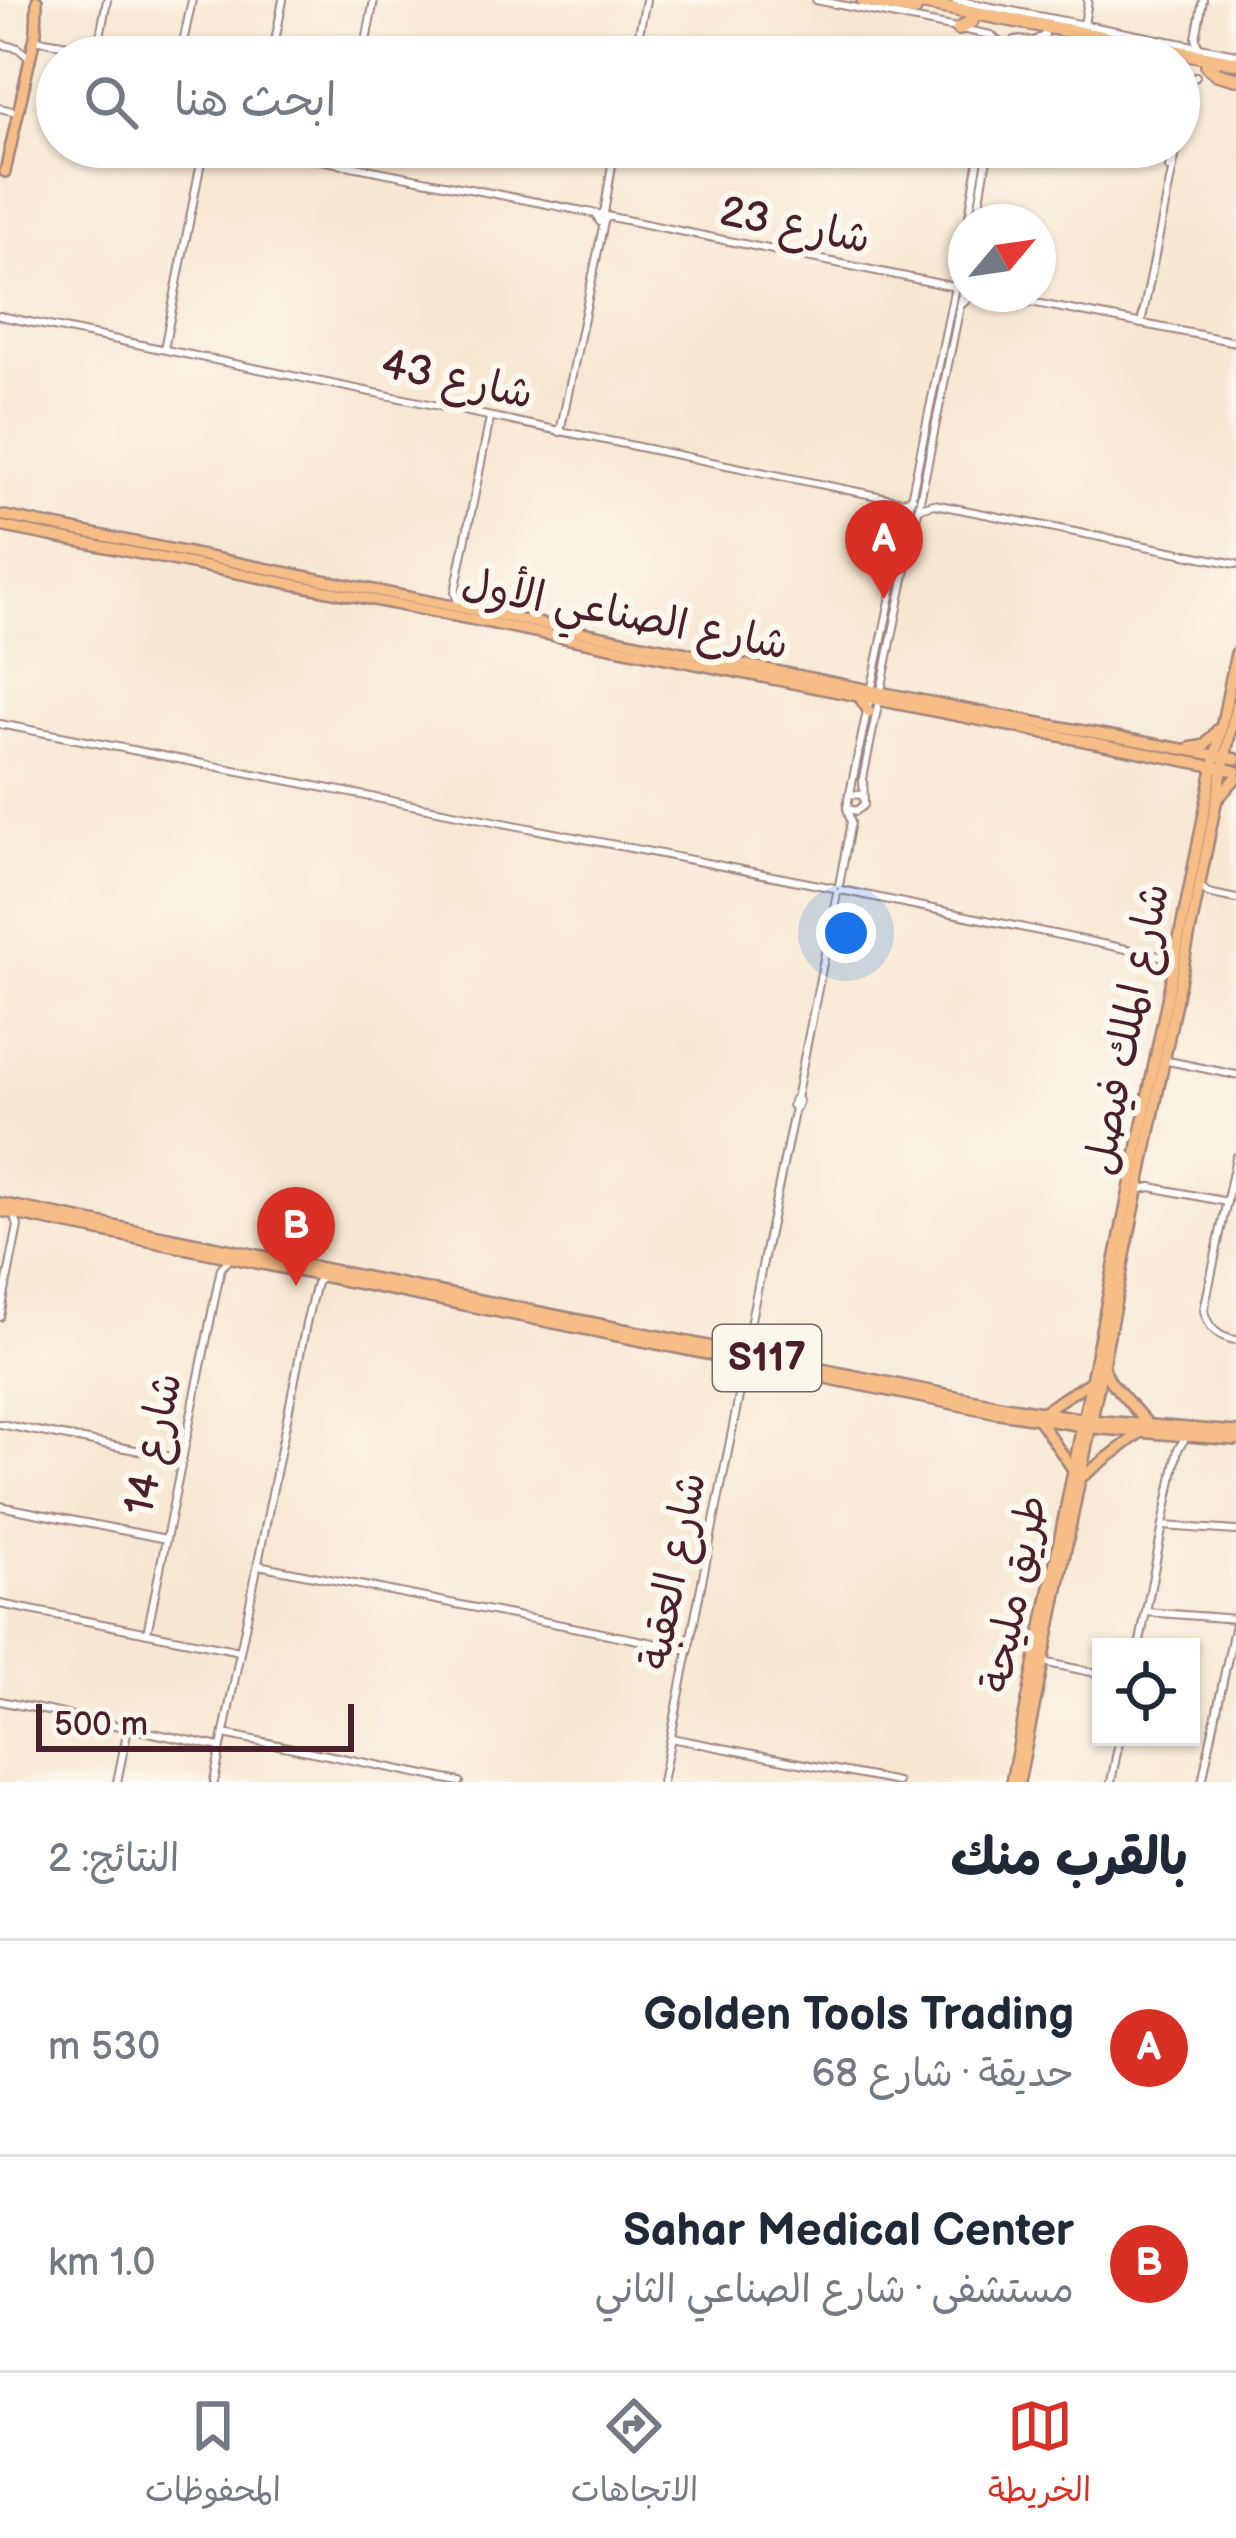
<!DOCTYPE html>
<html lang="ar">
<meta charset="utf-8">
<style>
body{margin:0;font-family:"Balsamiq Sans","Playpen Sans Arabic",sans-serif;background:#f2f2f3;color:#1f2937;direction:rtl}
.controls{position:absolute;right:36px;bottom:36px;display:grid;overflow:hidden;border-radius:0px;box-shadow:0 3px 9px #0004}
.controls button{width:108px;height:108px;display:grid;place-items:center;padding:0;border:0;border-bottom:3px solid #e0e1e3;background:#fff;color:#1f2937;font:60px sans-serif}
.compass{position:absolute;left:948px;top:204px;width:108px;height:108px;border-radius:50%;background:#fff;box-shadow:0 3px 9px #0004;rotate:61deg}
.scale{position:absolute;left:36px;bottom:30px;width:318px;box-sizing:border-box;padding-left:12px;border:6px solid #4a1f2b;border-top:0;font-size:33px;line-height:42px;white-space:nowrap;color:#4a1f2b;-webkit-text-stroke:9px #fbf7ec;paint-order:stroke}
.you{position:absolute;left:846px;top:933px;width:42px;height:42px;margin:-30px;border:9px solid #fff;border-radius:50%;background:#1a73e8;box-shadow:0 0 0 18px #1a73e833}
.badge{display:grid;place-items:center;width:78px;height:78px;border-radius:50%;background:#d93025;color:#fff;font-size:39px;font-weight:700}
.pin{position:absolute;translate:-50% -99px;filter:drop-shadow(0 3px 6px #0008)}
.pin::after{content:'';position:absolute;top:63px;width:42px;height:36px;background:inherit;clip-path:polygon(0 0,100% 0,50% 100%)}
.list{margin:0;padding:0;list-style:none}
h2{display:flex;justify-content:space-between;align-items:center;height:156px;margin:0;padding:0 48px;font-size:51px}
h2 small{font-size:39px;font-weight:400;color:#747a83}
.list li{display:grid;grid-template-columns:78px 1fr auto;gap:36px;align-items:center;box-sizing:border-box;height:216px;padding:0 48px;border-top:3px solid #e0e1e3}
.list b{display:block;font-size:45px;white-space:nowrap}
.list p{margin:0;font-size:39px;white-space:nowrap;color:#747a83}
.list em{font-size:39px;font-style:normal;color:#747a83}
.icon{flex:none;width:66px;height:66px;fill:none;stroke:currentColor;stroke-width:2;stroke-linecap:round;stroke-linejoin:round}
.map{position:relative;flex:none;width:1236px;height:1782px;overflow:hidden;direction:ltr}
.search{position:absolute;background:#fff;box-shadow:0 3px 9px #0004;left:36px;right:36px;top:36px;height:132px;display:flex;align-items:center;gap:30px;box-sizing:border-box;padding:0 42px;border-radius:66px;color:#747a83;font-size:45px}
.sheet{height:588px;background:#fff}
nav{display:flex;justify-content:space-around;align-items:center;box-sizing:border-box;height:168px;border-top:3px solid #e0e1e3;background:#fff;font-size:33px;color:#747a83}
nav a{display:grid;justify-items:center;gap:6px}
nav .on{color:#d93025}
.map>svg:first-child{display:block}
</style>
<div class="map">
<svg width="1236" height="1782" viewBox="0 0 1236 1782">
<rect width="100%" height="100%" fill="#fbf7ec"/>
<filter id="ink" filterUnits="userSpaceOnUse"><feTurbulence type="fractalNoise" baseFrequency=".00833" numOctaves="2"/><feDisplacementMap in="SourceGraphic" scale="24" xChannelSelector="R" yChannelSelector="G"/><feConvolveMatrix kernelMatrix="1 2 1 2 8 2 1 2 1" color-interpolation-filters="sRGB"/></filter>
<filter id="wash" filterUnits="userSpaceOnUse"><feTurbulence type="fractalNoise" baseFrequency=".004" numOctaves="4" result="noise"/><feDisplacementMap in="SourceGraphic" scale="48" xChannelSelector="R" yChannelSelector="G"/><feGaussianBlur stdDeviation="2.7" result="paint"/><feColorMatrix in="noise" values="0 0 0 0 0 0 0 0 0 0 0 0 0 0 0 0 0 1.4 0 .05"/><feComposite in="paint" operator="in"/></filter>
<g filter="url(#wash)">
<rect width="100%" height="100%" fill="#f7e7d1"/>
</g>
<g filter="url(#ink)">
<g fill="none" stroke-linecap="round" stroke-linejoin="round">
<defs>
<g id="minor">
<polyline points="816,0 991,35 999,42 997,57"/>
<polyline points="955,0 1236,54"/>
<polyline points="1084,25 1088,0"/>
<polyline points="39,40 97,50"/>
<polyline points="0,44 18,48 27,56"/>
<polyline points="1199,48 1196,38 1203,0"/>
<polyline points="96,57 107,0"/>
<polyline points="180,57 192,0"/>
<polyline points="272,57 283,0"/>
<polyline points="363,57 374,0"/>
<polyline points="634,57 646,0"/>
<polyline points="1008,57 1015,40 1034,41 1045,35"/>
<polyline points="0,108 16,112"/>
<polyline points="1179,135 1189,83 1196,76"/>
<polyline points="254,147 598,214"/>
<polyline points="341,165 345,147"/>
<polyline points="1169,168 1172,147"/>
<polygon points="603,213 606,219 600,222 597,216"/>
<polyline points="604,213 615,147"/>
<polyline points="606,216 955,287"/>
<polyline points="968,222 981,147"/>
<polyline points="976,222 989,147"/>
<polyline points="989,294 1236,342"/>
<polyline points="962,304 974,294"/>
<polyline points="0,316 902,501 913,498"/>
<polyline points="1141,324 1177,147"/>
<polyline points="164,349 204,147"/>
<polyline points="560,432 604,222"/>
<polyline points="919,508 934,504 1236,564"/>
<polyline points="459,607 455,592 490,418"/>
<polyline points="0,724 834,888"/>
<polyline points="850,793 966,234"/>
<polyline points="862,795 849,794 847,808 856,811 864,805 863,778 966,277"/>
<polyline points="839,885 851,822 847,808"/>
<polyline points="1201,887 1208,893 1236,899"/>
<polyline points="841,890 1165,957 1173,965"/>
<polyline points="1163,1060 1236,1075"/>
<polygon points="794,1099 799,1101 797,1106 792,1105"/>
<polyline points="796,1099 837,893"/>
<path d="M1236 1157 1204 1310C1207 1327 1219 1338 1236 1340"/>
<polyline points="1137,1190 1151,1187 1227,1202"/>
<polyline points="0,1317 18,1226 14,1215"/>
<polyline points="749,1352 746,1344 795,1107"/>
<polyline points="0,1424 182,1459"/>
<polyline points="0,1506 166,1539"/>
<polyline points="1163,1526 1236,1531"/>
<polyline points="258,1565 689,1650"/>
<polyline points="0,1604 240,1651"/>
<polyline points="1146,1612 1236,1619"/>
<polyline points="147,1633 221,1268 230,1259"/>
<polyline points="1139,1647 1178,1449 1186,1437"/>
<polyline points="1043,1662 1101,1674"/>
<polyline points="0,1701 220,1747"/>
<polyline points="224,1734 460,1782"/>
<polyline points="671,1738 897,1782"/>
<polyline points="117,1782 128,1728"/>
<polyline points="214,1782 307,1319 316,1283 322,1277"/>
<polyline points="662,1782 744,1371 741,1362"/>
<polyline points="1111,1782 1120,1737"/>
<polyline points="1202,1782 1236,1619"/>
</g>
<g id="major">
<polyline points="5,172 36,32 37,0"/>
<polyline points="0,515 965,709 1236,759"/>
<polyline points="0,526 1236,771"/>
<polyline points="858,695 869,712"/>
<polyline points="1189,748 1205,745 1218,729"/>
<polyline points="1218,799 1236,778"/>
<polyline points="0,1203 1005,1406 1091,1420 1236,1432"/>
<polyline points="0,1211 993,1412 1102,1429 1236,1440"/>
<polyline points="1103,1366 1110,1381 1147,1423"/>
<polyline points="1042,1412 1091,1381"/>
<polyline points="1038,1419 1072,1468"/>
<polyline points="1082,1477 1140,1433"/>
<polyline points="1011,1782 1236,653"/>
<polyline points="1019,1782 1236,704"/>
</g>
<g id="highway">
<polyline points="863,0 915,10"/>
<polyline points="905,0 1236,63"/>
<polyline points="959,29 972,21"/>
<polyline points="1207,66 1217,74 1236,79"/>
</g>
</defs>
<use href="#minor" stroke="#a0837e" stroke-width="10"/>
<use href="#major" stroke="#a0837e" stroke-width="14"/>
<use href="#highway" stroke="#a0837e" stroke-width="16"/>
<use href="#minor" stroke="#fff" stroke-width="6"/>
<use href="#major" stroke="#f6be86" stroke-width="9"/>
<use href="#highway" stroke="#f6be86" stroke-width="12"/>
</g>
</g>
<g text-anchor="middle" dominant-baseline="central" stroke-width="12" stroke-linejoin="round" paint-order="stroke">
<rect fill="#fbf7ec" stroke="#7f6065" stroke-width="3" x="713" y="1325" width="108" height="66" rx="9"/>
<g font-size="39" font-weight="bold" fill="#4a1f2b">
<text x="767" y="1358">S117</text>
</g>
<g font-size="42" fill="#4a1f2b" stroke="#fbf7ec">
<text transform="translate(795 226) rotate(11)">شارع 23</text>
<text transform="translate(457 380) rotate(12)">شارع 43</text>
<text transform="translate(625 615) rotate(11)">شارع الصناعي الأول</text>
<text transform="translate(1128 1029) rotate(-79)">شارع الملك فيصل</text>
<text transform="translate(154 1444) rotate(-78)">شارع 14</text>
<text transform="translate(674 1571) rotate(-79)">شارع العقبة</text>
<text transform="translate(1015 1594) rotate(-79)">طريق مليحة</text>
</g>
</g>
</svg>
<div class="controls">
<button><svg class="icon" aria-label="locate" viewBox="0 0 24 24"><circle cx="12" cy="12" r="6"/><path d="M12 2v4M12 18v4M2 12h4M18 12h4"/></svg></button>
</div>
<svg class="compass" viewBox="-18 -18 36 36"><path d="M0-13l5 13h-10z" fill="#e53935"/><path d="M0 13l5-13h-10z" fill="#747a83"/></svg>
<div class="scale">500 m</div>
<div class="you"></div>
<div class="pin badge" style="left:884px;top:599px">A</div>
<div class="pin badge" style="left:296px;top:1286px">B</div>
<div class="search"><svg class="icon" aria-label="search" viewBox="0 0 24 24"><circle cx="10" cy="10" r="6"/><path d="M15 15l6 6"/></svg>ابحث هنا</div>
</div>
<section class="sheet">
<h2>بالقرب منك<small>النتائج: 2</small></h2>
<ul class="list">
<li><span class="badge">A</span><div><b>Golden Tools Trading</b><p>حديقة · شارع 68</p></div><em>530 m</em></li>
<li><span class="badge">B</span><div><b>Sahar Medical Center</b><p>مستشفى · شارع الصناعي الثاني</p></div><em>1.0 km</em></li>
</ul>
</section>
<nav>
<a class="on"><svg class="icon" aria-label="map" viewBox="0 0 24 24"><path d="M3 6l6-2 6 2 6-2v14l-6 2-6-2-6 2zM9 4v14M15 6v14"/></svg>الخريطة</a>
<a><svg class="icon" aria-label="directions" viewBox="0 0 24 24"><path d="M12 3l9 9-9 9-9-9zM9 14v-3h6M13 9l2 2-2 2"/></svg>الاتجاهات</a>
<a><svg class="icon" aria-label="saved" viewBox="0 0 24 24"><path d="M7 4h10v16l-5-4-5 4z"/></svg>المحفوظات</a>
</nav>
